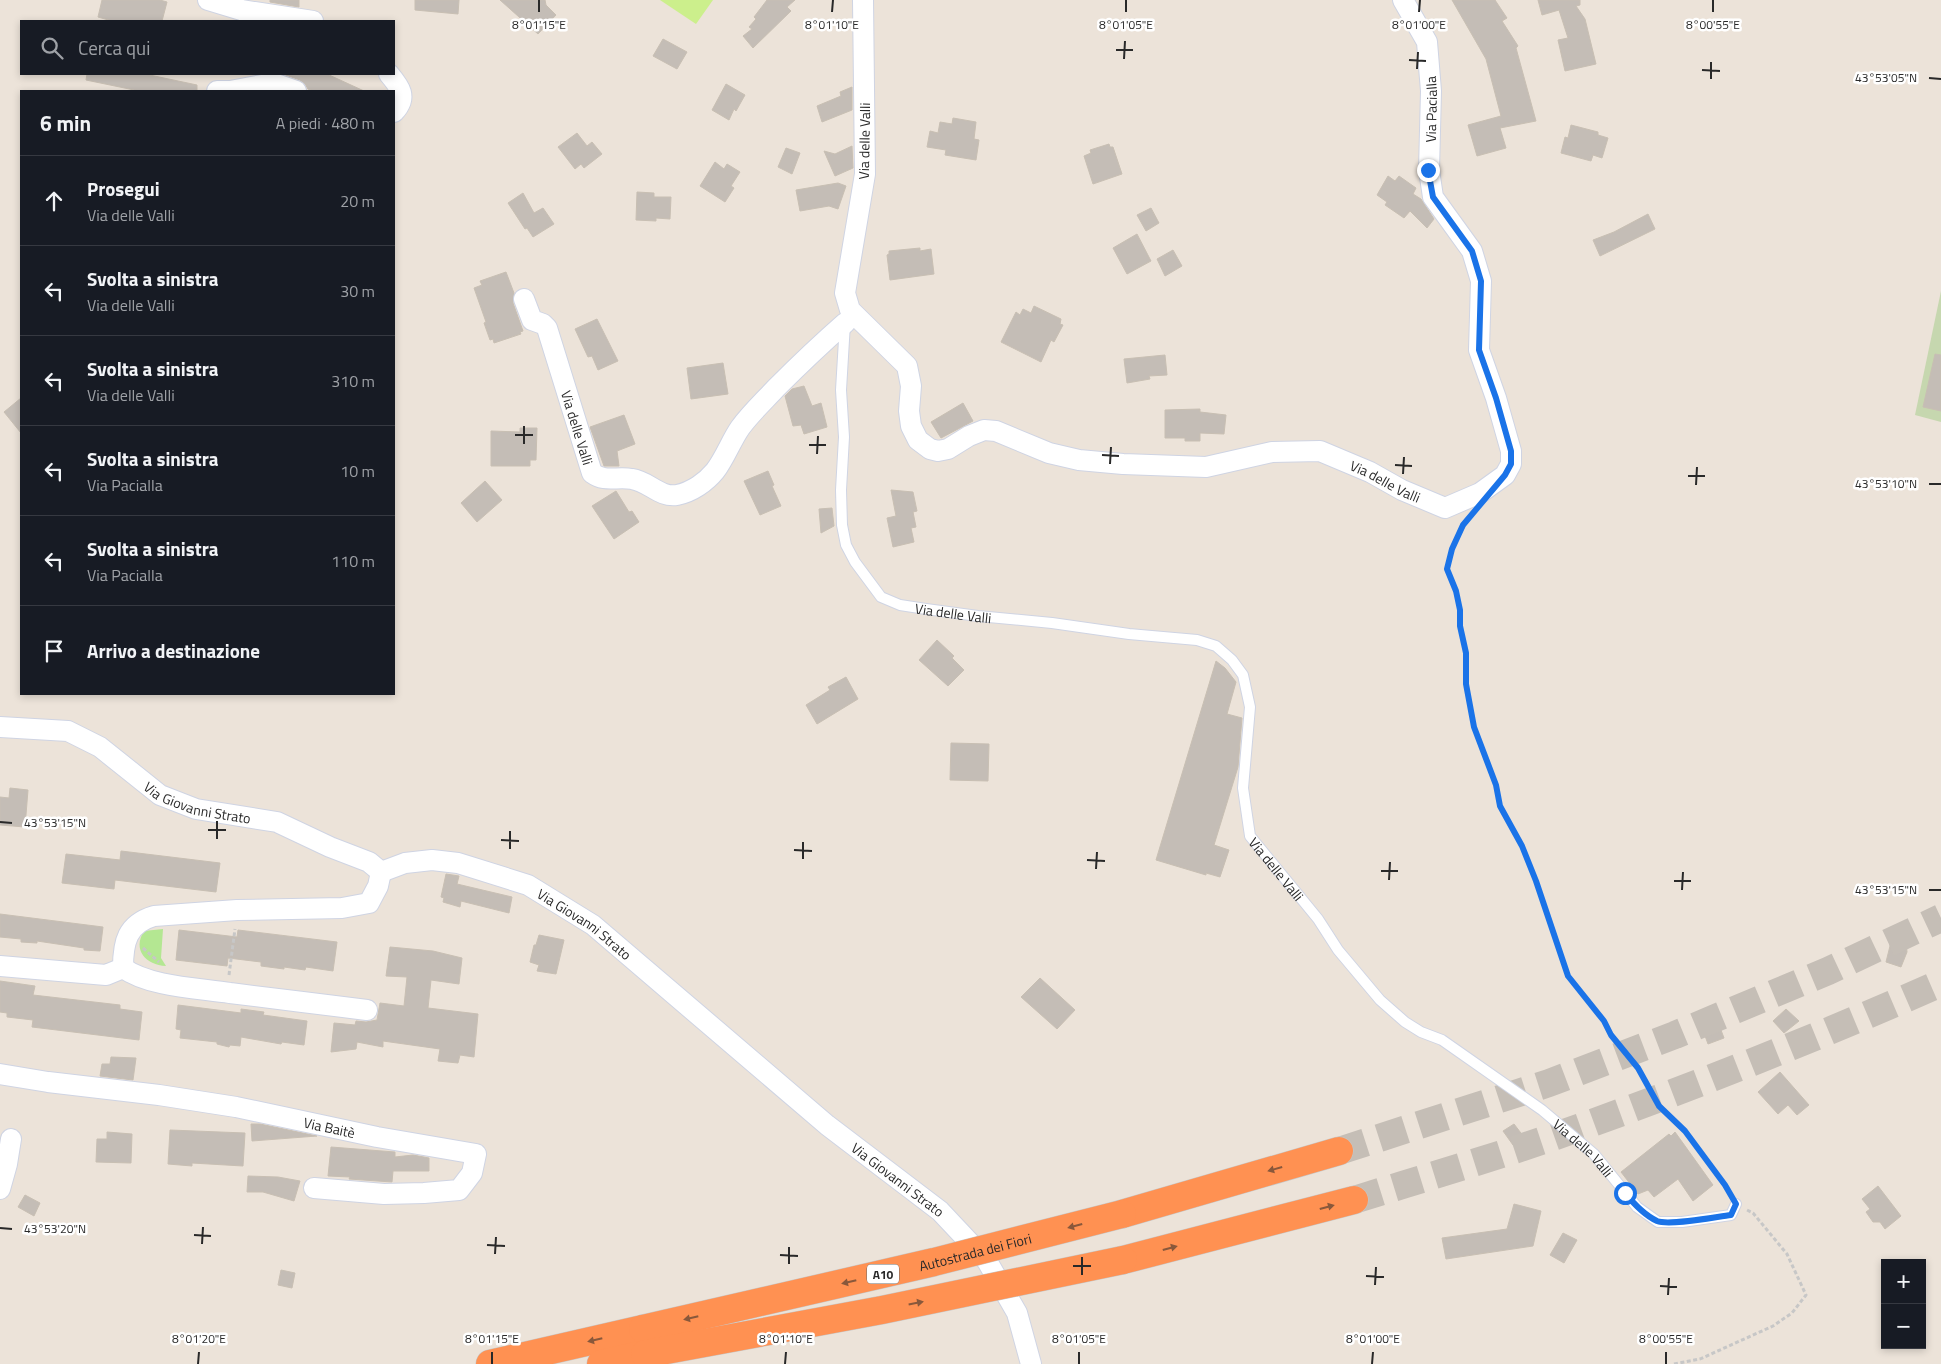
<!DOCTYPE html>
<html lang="it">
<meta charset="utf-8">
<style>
body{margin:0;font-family:"Titillium Web",sans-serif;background:#20242c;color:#f1f3f6}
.controls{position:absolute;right:15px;bottom:15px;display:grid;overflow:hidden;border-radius:0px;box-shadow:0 2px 8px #0003}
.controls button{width:45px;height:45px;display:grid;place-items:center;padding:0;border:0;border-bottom:1px solid #363941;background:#171b24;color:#f1f3f6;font:25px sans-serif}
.stop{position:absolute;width:15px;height:15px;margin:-11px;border:4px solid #1a73e8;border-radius:50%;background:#fff}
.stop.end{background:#1a73e8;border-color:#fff;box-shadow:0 1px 5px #0008}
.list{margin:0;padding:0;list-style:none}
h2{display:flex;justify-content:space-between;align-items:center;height:65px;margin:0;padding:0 20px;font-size:21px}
h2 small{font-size:16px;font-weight:400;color:#9ea1a6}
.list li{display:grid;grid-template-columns:32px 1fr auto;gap:15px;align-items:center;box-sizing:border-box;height:90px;padding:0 20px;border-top:1px solid #363941}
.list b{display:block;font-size:19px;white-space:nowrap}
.list p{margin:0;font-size:16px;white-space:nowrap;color:#9ea1a6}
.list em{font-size:16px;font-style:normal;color:#9ea1a6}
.icon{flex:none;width:28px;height:28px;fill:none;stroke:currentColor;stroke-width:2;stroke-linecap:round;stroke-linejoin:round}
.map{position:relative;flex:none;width:1941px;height:1364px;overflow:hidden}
.search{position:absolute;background:#171b24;box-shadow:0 2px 8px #0003;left:20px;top:20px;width:375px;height:55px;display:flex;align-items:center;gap:12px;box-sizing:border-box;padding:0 18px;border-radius:0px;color:#9ea1a6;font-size:19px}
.panel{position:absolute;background:#171b24;box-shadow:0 2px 8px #0003;left:20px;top:90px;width:375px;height:605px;border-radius:0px}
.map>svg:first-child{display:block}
</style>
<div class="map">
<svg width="1941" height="1364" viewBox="0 0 1941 1364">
<rect width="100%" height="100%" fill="#ece3d9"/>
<path fill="#b4e792" d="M163 929 161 958 166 966C146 965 132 950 144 931Z"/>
<polygon fill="#c6d7af" points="1941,291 1941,422 1915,415"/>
<polygon fill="#ccef8c" points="660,0 713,0 696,24"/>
<g fill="#c4bdb6" stroke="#c8bfb3">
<polygon points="102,0 160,0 167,2 162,21 112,21 98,17"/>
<polygon points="270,0 299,0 299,7 270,2"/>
<polygon points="415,0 459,0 458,14 415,10"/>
<polygon points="500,0 545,0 546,5 556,15 538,34"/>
<polygon points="767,0 795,0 787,7 791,11 753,48 743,36 752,29 749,27 756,19 754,17"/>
<polygon points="1452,0 1495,0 1507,18 1502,21 1518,46 1516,48 1536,121 1500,128 1506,148 1477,156 1468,125 1501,116 1486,59"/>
<polygon points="1538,0 1580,0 1580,5 1576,6 1585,19 1596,64 1565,71 1558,40 1568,38 1559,10 1542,15"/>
<polygon points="663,39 687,52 677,69 653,56"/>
<polygon points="87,74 145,74 197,85 197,91 139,91 86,80"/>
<polygon points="283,74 327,74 364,91 313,91 308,89 305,84 300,80"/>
<polygon points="726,84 745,95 736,111 734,109 729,120 712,110"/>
<polygon points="852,87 852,110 822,122 817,106 841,96 840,92"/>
<polygon points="953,118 976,122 974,139 979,140 976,160 945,155 946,150 927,147 930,131 938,133 940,122 952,124"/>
<polygon points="1571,125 1598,132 1598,135 1608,138 1602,158 1593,155 1591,161 1561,153 1565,137 1568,138"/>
<polygon points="577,133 587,146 592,142 602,154 584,168 581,164 575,169 558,147"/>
<polygon points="1109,144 1110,147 1113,147 1122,174 1093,184 1084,156 1091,153 1090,150"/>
<polygon points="852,146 853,168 835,176 824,151 835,154"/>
<polygon points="786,148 800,153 792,174 778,167"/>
<polygon points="715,162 724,169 727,164 740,172 731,186 734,188 725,202 700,186"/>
<polygon points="1388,176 1395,181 1399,176 1416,188 1413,194 1421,199 1434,219 1427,228 1410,211 1404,218 1385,205 1387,202 1377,195"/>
<polygon points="838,183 846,186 838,209 829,206 800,211 796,190"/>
<polygon points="637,192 654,193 654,197 671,197 670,219 656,218 656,221 636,220"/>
<polygon points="523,193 534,213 543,208 554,224 533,237 527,228 525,229 508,203"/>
<polygon points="1151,208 1159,223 1146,231 1137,215"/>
<polygon points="1648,214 1655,229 1600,256 1593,240 1614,232"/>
<polygon points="1137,234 1151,261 1127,274 1113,248"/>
<polygon points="920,248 920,251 931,249 934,274 890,280 887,255 889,254 889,251"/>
<polygon points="1173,250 1182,266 1165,276 1157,259"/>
<polygon points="506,272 514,293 513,303 523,331 520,332 521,334 494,343 493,339 490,340 484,323 486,322 474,288 482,285 480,281"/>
<polygon points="1034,306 1061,319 1060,324 1063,325 1054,342 1051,340 1041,362 1001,342 1016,312 1020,315 1023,309 1031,313"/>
<polygon points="597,319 618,361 598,370 592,356 588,357 575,329"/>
<polygon points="1935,354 1941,355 1941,411 1923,407"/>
<polygon points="1165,355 1167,375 1149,376 1150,379 1127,383 1124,359"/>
<polygon points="723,363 728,394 691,399 687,368"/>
<polygon points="804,386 812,406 821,403 827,427 804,434 801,425 793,426 785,396 792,389"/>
<polygon points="21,398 21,433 4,412"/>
<polygon points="963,403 973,421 941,438 931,422"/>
<polygon points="1200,409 1200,412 1226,415 1224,434 1200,433 1200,441 1185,441 1185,438 1165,438 1165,410"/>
<polygon points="624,415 635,444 617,451 619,466 604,466 590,427"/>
<polygon points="520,428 537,428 536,460 530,460 530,466 491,466 491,431 520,432"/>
<polygon points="768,471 774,485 772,486 781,506 760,515 744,481"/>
<polygon points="485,481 502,500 477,522 461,503"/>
<polygon points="891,490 913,492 917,511 913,512 916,527 911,528 914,542 893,547 887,518 896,516"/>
<polygon points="616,491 629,512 632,511 639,522 614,539 592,506"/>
<polygon points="832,508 834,526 821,533 819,509"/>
<polygon points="937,640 954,656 952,658 964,670 948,686 919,660"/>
<polygon points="1216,661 1225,668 1236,682 1227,714 1242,718 1238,767 1214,845 1229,850 1220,877 1206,873 1206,875 1156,860"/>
<polygon points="846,677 858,699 817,724 806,705 830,690 828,687"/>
<polygon points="951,743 989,744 988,781 950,780"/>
<polygon points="10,788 28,790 25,827 0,825 0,797 9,798"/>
<polygon points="121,851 220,863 216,892 115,880 114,889 62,883 66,854 120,860"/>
<polygon points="446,874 459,876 457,884 512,897 509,913 461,901 460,907 443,902 444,898 441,897"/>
<polygon points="0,914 103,927 100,951 84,950 84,948 37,941 37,943 21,942 21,939 0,937"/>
<polygon points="179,930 237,937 238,930 337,942 333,971 306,967 305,970 284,967 284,969 261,966 261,962 228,958 227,966 176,960"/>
<polygon points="1905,932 1907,952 1901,967 1886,962 1890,946 1889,933"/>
<polygon points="539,935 564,940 556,974 537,971 539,965 530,962 534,945 536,945"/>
<polygon points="390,947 433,951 462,958 459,984 431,980 428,1008 478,1014 474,1057 460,1055 458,1063 438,1061 440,1049 383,1041 383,1047 357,1042 356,1049 331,1052 334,1023 355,1025 356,1021 366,1022 377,1020 380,1003 404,1006 407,977 386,976"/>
<polygon points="1040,978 1075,1010 1057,1029 1021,997"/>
<polygon points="0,981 35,986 33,995 120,1005 120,1009 142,1012 139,1040 32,1027 33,1020 7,1017 7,1013 0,1012"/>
<polygon points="178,1005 241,1013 241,1009 264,1012 263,1015 307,1021 304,1045 282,1042 281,1044 241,1037 240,1046 230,1045 229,1047 217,1044 217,1042 180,1038 181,1030 176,1029"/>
<polygon points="1786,1009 1799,1021 1784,1033 1773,1021"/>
<polygon points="1716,1017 1724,1038 1708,1044 1700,1022"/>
<polygon points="111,1057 136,1058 133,1080 100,1076 102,1064 110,1064"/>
<polygon points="1780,1072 1809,1105 1797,1115 1788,1105 1778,1114 1758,1092"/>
<polygon points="251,1124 260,1124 317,1136 252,1141"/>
<polygon points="1514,1124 1524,1137 1513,1145 1503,1131"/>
<polygon points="170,1130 245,1133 243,1166 192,1163 192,1166 168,1164"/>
<polygon points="107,1132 132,1134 131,1163 96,1162 97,1139 107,1139"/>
<polygon points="1675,1132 1713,1185 1693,1201 1678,1179 1654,1197 1648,1190 1638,1194 1621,1172 1669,1134 1671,1136"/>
<polygon points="331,1147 395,1152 395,1157 413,1155 429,1158 429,1171 393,1171 392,1182 349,1179 350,1177 328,1176"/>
<polygon points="248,1176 278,1177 300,1181 294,1201 263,1192 247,1192"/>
<polygon points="1878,1186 1901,1216 1885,1229 1880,1222 1873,1222 1866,1212 1870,1209 1862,1199"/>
<polygon points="25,1195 40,1203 34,1216 18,1207"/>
<polygon points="1514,1204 1541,1211 1533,1246 1446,1259 1442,1238 1507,1229"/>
<polygon points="1563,1233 1577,1240 1564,1263 1550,1255"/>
<polygon points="281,1270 295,1273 292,1288 278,1285"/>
</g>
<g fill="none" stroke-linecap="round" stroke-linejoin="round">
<g stroke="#c5beb6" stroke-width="28" stroke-dasharray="28 14" stroke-linecap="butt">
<polyline points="1339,1151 1549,1083 1675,1035 1828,971 1941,918"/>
<path d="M1354 1200C1430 1176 1507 1154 1581 1127 1703 1083 1823 1035 1941 983"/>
</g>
<defs>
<g id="lane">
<path id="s1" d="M845 323 841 390 844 437 841 490 842 525 846 545 855 562 881 597 900 605 926 609 978 616 1052 623 1129 634 1197 640 1216 646 1232 660 1243 675 1250 707 1243 788 1250 836 1318 919 1338 950 1380 1000 1405 1022 1421 1032 1442 1040 1542 1110 1594 1154 1637 1207 1658 1222H1682L1731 1215 1736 1204"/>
</g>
<g id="street">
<polyline points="208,0 241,10 313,21"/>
<path id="s2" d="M863 0 865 174 845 293 850 310 907 366 911 386 909 411 911 426 918 440 930 449 938 451 948 449 969 436 984 430 996 431 1049 453 1079 460 1123 464 1206 467 1272 452 1320 451 1370 472 1402 490 1445 508 1480 493 1505 475 1511 464V451L1496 398 1479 350 1481 281 1472 251 1433 197 1429 170 1431 91 1427 42 1403 0"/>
<path d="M389 74C400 87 408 97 394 112"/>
<polyline points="217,91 230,91 273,83 296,91"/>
<path id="s3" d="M524 299 532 320 543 324 547 328 592 473C606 483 616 476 632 479 648 481 660 498 677 495 692 492 706 482 715 471 725 458 731 441 740 428 750 414 764 401 776 388 799 365 821 344 845 323"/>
<path id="s4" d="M0 727 68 731 100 747 160 795 196 809 277 822 330 847 369 862 381 872"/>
<path id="s5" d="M381 872 405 863 432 860 458 863 528 885 593 925 827 1125 940 1211 987 1261 1017 1313 1031 1364"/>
<path d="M0 966 106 975 123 968C123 942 127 924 154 916L237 910 342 908 369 903 378 886 381 872"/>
<path d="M123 968C150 987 198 988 230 993 276 999 321 1004 367 1010"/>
<path id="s6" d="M0 1074 48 1082 159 1095 236 1107 377 1137 476 1154 472 1173 459 1190 424 1193 384 1194 314 1188"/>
<polyline points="0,1189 7,1164 11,1139"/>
</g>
<g id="highway">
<polyline points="1122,1214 1339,1151"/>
<polyline points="1123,1260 1354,1200"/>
<polyline points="490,1364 643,1329"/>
<polyline points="601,1364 645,1354"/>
</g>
</defs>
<use href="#lane" stroke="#cfd4e3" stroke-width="12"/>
<use href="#street" stroke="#cfd4e3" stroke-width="22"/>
<use href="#highway" stroke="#c7c7c7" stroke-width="29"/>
<g stroke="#c7c7c7" stroke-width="3" stroke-dasharray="4 2.5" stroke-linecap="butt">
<polyline points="1468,519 1452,549 1447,569 1455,591 1460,610 1460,626 1466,653 1466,684 1474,727 1496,785 1500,806 1522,846 1549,916 1568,976 1604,1021 1611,1035 1639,1068 1659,1106 1685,1131 1730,1194"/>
<polyline points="143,948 159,962"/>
<polyline points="229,975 235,929"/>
<polyline points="1674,1364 1700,1359 1773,1326 1792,1313 1806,1295 1787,1254 1753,1213 1747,1210"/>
</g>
<use href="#lane" stroke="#fff" stroke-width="10"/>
<use href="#street" stroke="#fff" stroke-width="20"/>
<use href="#highway" stroke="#ff9152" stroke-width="28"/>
<defs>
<g id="highway-bridge">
<path id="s7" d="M643 1329 934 1262 1122 1214"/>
<polyline points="645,1354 882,1310 1123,1260"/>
</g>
</defs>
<use href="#highway-bridge" stroke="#c7c7c7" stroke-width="29" stroke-linecap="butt"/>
<use href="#highway-bridge" stroke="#ff9152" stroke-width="28"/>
</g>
<defs><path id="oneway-solid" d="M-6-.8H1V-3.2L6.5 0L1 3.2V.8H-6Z" transform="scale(1.25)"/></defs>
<g fill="#89583b">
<use href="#oneway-solid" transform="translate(1275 1169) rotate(164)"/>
<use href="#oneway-solid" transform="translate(1327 1207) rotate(-15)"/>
<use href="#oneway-solid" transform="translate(1075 1226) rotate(165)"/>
<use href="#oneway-solid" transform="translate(1170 1248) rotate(-15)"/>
<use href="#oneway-solid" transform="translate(849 1282) rotate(167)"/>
<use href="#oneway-solid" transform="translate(916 1303) rotate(-11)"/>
<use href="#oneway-solid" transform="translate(691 1318) rotate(167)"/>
<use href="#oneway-solid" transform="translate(595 1340) rotate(167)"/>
</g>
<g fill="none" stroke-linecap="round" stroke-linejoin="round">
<path stroke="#1a73e8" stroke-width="6" d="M1428 170 1433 197 1472 251 1481 281 1479 350 1496 398 1511 451V464L1505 475 1463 525 1452 549 1447 569 1456 591 1460 610V626L1466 653V684L1474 727 1496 785 1500 806 1522 846 1536 881 1568 976 1604 1021 1611 1035 1638 1068 1659 1106 1685 1131 1725 1185 1736 1204 1731 1215C1715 1217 1669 1226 1657 1221 1644 1215 1634 1204 1625 1193"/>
</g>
<path fill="none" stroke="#292929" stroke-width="2" d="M539 12V0M832 12 833 0M1126 12V0M1419 12 1420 0M1713 12V0M1116 50H1133M1124 59 1125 41M1409 60 1426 61M1417 69 1418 52M1702 70 1720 71M1929 78 1941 79M1711 79V62M515 435H533M524 444V426M809 445H826M817 454 818 436M1102 455 1119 456M1110 464 1111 447M1395 465 1412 466M1403 474 1404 457M1688 476H1705M1929 484H1941M1696 485 1697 467M0 822 12 823M208 830H226M217 839V821M501 840 519 841M510 849V831M794 850 812 851M803 859V842M1087 860 1105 861M1096 869 1097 852M1381 871H1398M1389 880 1390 862M1674 881H1691M1682 890 1683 872M1929 890H1941M0 1228 12 1229M194 1235 211 1236M202 1244 203 1227M487 1245 505 1246M495 1254 496 1237M780 1255 798 1256M789 1264V1247M1073 1266H1091M1082 1275V1257M1366 1276 1384 1277M1375 1285 1376 1267M1660 1286 1677 1287M1668 1295 1669 1278M198 1364 199 1352M492 1364V1352M785 1364 786 1352M1079 1364V1352M1372 1364 1373 1352M1666 1364V1352"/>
<g text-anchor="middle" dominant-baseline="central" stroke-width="5" stroke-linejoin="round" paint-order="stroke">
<rect fill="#fff" stroke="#696969" stroke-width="1" x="867" y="1264.5" width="32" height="19" rx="4"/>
<g font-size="12" font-weight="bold" fill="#292929">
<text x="883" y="1274">A10</text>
</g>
<g font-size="14" fill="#292929" stroke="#fff">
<text stroke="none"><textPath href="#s2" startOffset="1479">Via Pacialla</textPath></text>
<text transform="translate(864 141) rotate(-89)">Via delle Valli</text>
<text stroke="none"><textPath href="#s3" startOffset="144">Via delle Valli</textPath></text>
<text stroke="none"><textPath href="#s2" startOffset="958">Via delle Valli</textPath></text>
<text stroke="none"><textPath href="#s1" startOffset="360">Via delle Valli</textPath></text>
<text stroke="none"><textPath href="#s4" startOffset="219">Via Giovanni Strato</textPath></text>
<text stroke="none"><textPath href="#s1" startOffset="870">Via delle Valli</textPath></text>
<text stroke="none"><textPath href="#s5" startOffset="221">Via Giovanni Strato</textPath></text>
<text stroke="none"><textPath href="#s6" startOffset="334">Via Baitè</textPath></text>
<text stroke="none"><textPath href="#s1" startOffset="1290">Via delle Valli</textPath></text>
<text stroke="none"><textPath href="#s5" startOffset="626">Via Giovanni Strato</textPath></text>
<text stroke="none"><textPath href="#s7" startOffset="341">Autostrada dei Fiori</textPath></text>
</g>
</g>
<g font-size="12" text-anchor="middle" fill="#292929" stroke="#fff" stroke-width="5" stroke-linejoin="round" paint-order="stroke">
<text x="539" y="29">8°01'15"E</text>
<text x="832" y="29">8°01'10"E</text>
<text x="1126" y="29">8°01'05"E</text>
<text x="1419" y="29">8°01'00"E</text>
<text x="1713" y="29">8°00'55"E</text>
<text x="1886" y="82">43°53'05"N</text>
<text x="1886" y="488">43°53'10"N</text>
<text x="55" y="827">43°53'15"N</text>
<text x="1886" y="894">43°53'15"N</text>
<text x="55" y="1233">43°53'20"N</text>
<text x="199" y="1343">8°01'20"E</text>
<text x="492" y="1343">8°01'15"E</text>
<text x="786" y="1343">8°01'10"E</text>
<text x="1079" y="1343">8°01'05"E</text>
<text x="1373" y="1343">8°01'00"E</text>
<text x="1666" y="1343">8°00'55"E</text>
</g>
</svg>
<div class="controls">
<button>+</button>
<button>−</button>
</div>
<div class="stop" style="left:1625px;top:1193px"></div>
<div class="stop end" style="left:1428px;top:170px"></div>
<div class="search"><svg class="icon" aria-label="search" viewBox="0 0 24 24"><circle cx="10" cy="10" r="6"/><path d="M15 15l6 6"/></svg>Cerca qui</div>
<section class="panel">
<h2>6 min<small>A piedi · 480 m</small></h2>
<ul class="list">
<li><svg class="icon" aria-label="ahead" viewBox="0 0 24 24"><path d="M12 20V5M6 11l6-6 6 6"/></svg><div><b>Prosegui</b><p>Via delle Valli</p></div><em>20 m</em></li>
<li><svg class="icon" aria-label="left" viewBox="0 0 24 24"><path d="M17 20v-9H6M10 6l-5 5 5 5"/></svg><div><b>Svolta a sinistra</b><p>Via delle Valli</p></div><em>30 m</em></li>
<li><svg class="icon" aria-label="left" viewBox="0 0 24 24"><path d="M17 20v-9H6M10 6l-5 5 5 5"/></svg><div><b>Svolta a sinistra</b><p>Via delle Valli</p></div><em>310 m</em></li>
<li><svg class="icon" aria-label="left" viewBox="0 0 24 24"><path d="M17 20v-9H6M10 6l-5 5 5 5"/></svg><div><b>Svolta a sinistra</b><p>Via Pacialla</p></div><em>10 m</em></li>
<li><svg class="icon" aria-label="left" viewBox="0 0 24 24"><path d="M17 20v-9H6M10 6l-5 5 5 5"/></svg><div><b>Svolta a sinistra</b><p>Via Pacialla</p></div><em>110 m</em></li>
<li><svg class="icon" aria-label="arrive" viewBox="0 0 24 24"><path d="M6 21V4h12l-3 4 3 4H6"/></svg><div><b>Arrivo a destinazione</b></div></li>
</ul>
</section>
</div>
